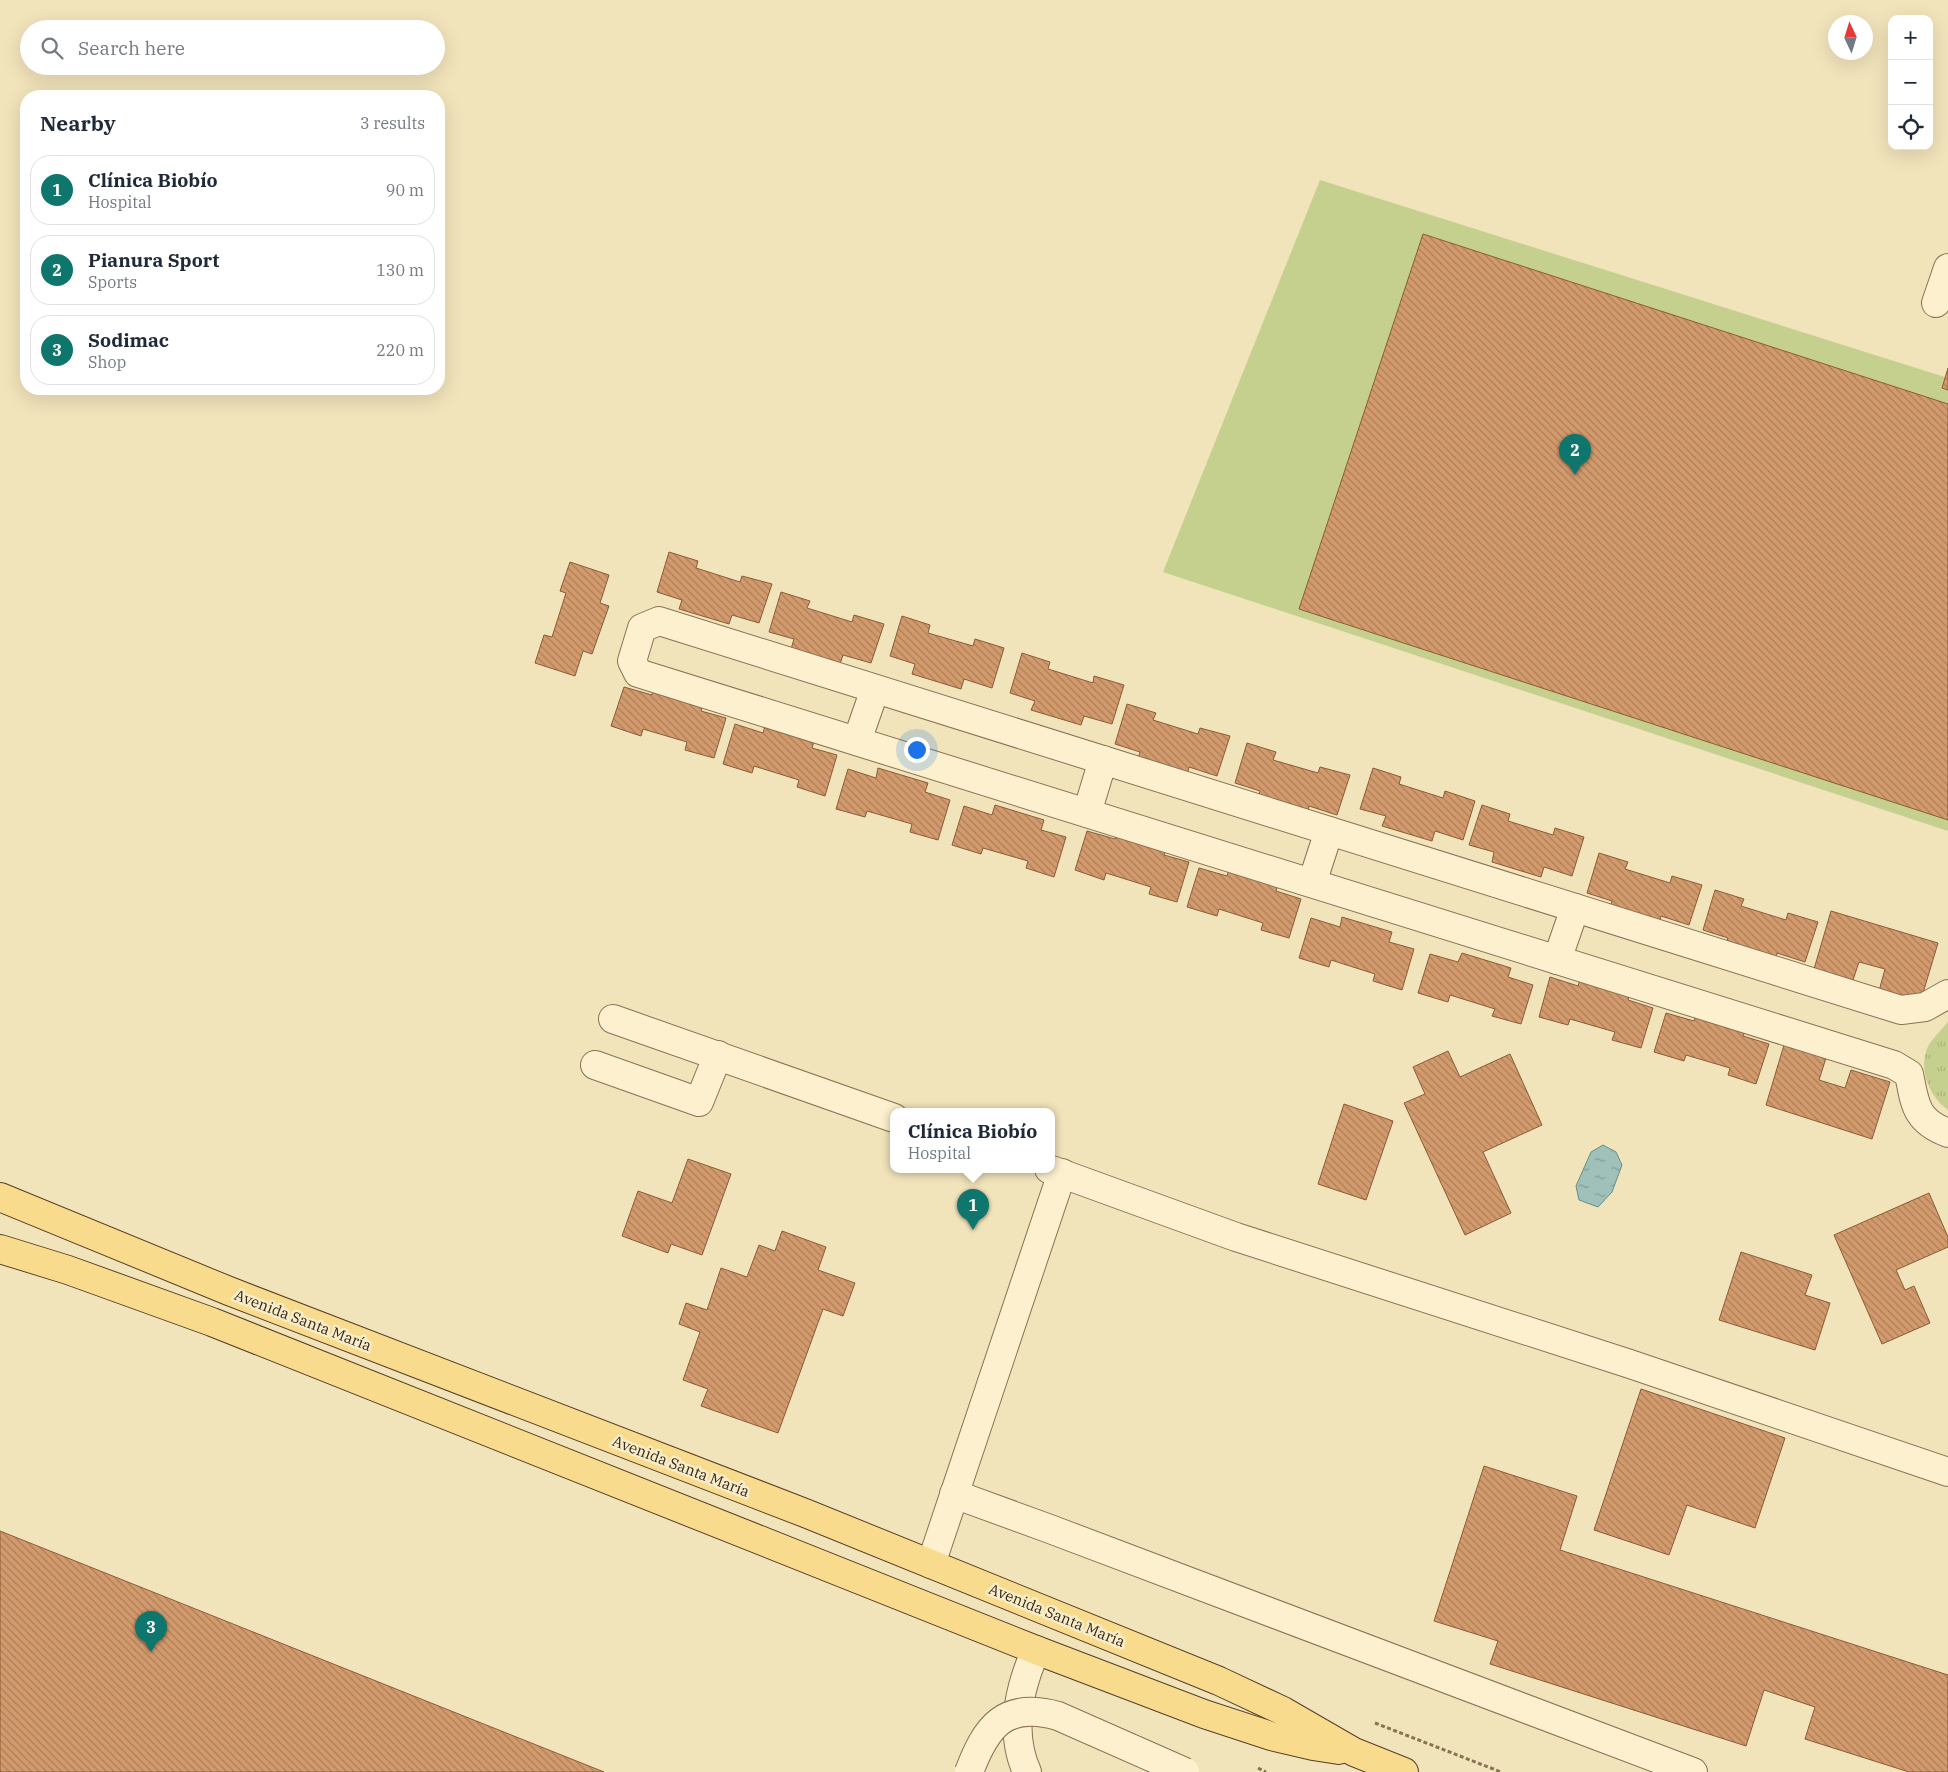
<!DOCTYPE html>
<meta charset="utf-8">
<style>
body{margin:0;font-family:"IBM Plex Serif",serif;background:#f6f6f7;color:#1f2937}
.controls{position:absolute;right:15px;top:15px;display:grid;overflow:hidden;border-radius:10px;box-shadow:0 5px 20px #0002}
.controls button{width:45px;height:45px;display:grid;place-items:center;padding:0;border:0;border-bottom:1px solid #e0e1e3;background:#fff;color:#1f2937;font:25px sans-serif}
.compass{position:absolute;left:1828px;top:15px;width:45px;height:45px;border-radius:50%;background:#fff;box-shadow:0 5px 20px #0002;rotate:356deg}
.you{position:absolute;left:916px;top:749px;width:18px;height:18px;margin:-12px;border:4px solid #fff;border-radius:50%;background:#1a73e8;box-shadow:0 0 0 8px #1a73e833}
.badge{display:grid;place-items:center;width:32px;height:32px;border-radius:50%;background:#0f766e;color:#fff;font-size:16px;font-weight:700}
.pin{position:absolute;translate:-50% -41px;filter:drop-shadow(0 1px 2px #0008)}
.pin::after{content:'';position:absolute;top:26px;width:18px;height:15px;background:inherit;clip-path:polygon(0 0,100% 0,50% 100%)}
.popup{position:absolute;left:890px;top:1108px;width:165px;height:65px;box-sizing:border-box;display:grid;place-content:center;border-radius:10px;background:#fff;filter:drop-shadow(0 1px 4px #0005);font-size:16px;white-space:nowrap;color:#747a83}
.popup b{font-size:19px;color:#1f2937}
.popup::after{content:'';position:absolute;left:50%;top:100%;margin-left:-10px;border:10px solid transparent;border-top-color:#fff}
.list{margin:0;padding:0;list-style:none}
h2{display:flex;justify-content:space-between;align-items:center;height:65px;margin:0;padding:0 20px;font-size:21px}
h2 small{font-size:16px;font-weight:400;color:#747a83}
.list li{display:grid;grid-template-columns:32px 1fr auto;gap:15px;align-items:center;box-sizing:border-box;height:70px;margin:0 10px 10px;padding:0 10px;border:1px solid #e0e1e3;border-radius:20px}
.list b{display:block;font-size:19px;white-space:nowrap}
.list p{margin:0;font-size:16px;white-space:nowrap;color:#747a83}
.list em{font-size:16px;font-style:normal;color:#747a83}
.icon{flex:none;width:28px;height:28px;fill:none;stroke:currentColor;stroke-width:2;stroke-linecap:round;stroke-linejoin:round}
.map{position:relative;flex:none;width:1948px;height:1772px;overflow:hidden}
.search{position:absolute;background:#fff;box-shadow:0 5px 20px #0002;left:20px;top:20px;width:425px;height:55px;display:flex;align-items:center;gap:12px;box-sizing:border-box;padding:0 18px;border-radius:28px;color:#747a83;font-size:19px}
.panel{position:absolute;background:#fff;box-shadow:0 5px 20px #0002;left:20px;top:90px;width:425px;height:305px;border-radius:20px}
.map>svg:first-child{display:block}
</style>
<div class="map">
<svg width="1948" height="1772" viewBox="0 0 1948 1772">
<defs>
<pattern id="grass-tufts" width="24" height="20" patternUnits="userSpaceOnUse" patternTransform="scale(1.25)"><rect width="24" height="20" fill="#c6d08e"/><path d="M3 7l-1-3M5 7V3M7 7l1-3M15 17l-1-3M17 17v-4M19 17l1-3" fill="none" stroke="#abb37a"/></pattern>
<pattern id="water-ripples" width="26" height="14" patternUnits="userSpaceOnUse" patternTransform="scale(1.25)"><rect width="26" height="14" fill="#9fc1b9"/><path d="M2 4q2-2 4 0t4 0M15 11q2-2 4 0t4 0" fill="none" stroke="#829d96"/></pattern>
<pattern id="building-back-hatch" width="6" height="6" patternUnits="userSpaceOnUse" patternTransform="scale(1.25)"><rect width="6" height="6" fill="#d39b6d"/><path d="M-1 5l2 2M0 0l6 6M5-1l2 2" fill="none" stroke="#ac7e59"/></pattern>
</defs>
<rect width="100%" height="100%" fill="#f1e3ba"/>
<path fill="url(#grass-tufts)" d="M1948 1022V1110C1929 1097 1916 1065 1930 1043 1935 1036 1942 1029 1948 1022Z"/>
<polygon fill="#c6d08e" points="1320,180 1948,378 1948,831 1163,572"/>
<polygon fill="url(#water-ripples)" stroke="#668f87" points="1603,1145 1616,1152 1622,1165 1612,1192 1598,1207 1579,1200 1576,1186 1591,1152"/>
<g fill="url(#building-back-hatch)" stroke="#8b5b37">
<polygon points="1423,234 1948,404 1948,820 1299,609"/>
<polygon points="1948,368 1948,390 1942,388"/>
<polygon points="669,552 698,561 696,568 740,582 742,576 772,584 759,623 732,615 729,624 679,609 682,600 657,592"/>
<polygon points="570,562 609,575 600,603 609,606 592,654 583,651 575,676 535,663 544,635 552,637 566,593 560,591"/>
<polygon points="781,592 810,601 807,608 852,622 854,615 884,624 871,663 843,655 840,664 791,649 794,639 769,632"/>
<polygon points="902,616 930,625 928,633 973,646 975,639 1004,648 992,688 964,679 961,689 912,674 915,664 890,656"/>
<polygon points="1022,653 1050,662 1048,669 1093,683 1094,676 1124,685 1112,724 1084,716 1081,725 1031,710 1035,701 1010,693"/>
<polygon points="654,686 704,701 701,711 726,718 714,758 685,750 687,742 643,729 641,736 611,726 624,687 652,695"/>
<polygon points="1127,704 1156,713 1153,720 1198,734 1200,728 1230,736 1217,776 1189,767 1187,776 1137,762 1140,752 1115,744"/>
<polygon points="766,723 815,738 812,748 837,755 825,796 797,787 799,780 754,766 752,773 723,764 735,724 763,733"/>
<polygon points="1247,743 1276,752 1273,760 1318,773 1320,767 1350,775 1337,815 1309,806 1307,816 1257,801 1260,791 1235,783"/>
<polygon points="878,768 928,783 925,792 950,800 938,840 910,832 912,824 867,811 865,817 836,809 848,769 876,778"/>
<polygon points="1373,768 1401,777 1399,784 1443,798 1445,791 1475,801 1463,840 1435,831 1432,841 1382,826 1386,816 1360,809"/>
<polygon points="995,805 1044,820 1041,830 1066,837 1054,877 1026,868 1028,861 983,848 981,854 952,845 964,806 992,815"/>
<polygon points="1482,805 1510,814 1508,821 1553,835 1555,828 1584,837 1572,876 1544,867 1541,877 1492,862 1494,852 1469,845"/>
<polygon points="1118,830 1167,845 1164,855 1189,862 1177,902 1149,894 1151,887 1106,873 1104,880 1075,870 1087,831 1115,839"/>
<polygon points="1599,853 1628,862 1625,869 1670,883 1672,876 1702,885 1689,925 1661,916 1659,925 1609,911 1612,901 1587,893"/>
<polygon points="1230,867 1279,881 1276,891 1301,899 1289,938 1261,930 1263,923 1219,909 1217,916 1187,907 1199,868 1227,876"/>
<polygon points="1715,890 1744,899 1741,906 1786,920 1788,913 1818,922 1805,962 1777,953 1775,962 1725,947 1728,938 1703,930"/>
<polygon points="1831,911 1938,943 1920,1003 1879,991 1885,969 1859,962 1853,980 1814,969"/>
<polygon points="1342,917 1392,932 1389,942 1414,949 1402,990 1373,981 1375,974 1331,960 1329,967 1299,958 1311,918 1340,927"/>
<polygon points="1462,953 1511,968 1508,977 1533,985 1521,1024 1492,1016 1495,1009 1450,995 1448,1002 1418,993 1430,954 1458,962"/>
<polygon points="1581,976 1631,991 1628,1000 1653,1008 1641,1048 1612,1040 1615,1032 1570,1019 1568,1025 1539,1017 1550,977 1578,986"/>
<polygon points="1697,1012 1747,1027 1743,1036 1769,1044 1756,1084 1728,1075 1730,1068 1686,1055 1684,1061 1654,1052 1666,1013 1694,1021"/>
<polygon points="1784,1045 1826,1058 1819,1080 1845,1088 1851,1070 1890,1082 1872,1139 1766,1105"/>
<polygon points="1448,1051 1460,1077 1510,1054 1542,1125 1483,1152 1511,1213 1465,1235 1404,1103 1425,1094 1413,1067"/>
<polygon points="1344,1104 1393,1121 1366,1200 1318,1184"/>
<polygon points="688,1159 731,1174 702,1255 671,1244 668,1253 622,1236 638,1191 672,1203"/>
<polygon points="1929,1193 1948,1237 1948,1247 1896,1270 1905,1290 1914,1286 1930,1323 1882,1344 1834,1235"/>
<polygon points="782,1231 826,1247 818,1270 855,1283 843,1316 823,1309 778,1433 701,1406 708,1389 683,1380 700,1332 679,1324 686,1303 707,1310 721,1268 747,1277 759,1245 775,1251"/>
<polygon points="1741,1252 1812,1275 1805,1295 1830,1303 1815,1350 1719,1320"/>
<polygon points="1641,1389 1785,1438 1755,1528 1687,1505 1669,1555 1594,1530"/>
<polygon points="1484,1466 1577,1496 1560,1550 1948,1675 1948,1772 1909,1772 1805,1739 1815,1707 1764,1690 1746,1746 1490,1664 1498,1641 1434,1621"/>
<polygon points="0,1531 604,1772 0,1772"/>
</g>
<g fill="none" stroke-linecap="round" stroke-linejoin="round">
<defs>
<g id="minor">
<polyline points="1936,303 1948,268"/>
<polyline points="857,741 875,689"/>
<polyline points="1087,813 1103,760"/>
<polyline points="1312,883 1329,831"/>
<polyline points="1557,960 1575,908"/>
<path d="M1948 994 1925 1007 1901 1010 659 621 642 628 632 661 638 673 1894 1065 1909 1074C1915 1105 1916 1121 1948 1133"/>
<polyline points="613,1019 894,1118"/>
<polyline points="595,1065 699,1102 718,1055"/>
<polyline points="1049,1169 1236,1237 1630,1364 1948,1472"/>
<polyline points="954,1494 1050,1529 1693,1772"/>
<polyline points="931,1564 1062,1173"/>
<path d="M1027 1772C1009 1732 1019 1688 1036 1650"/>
</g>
<g id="major">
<polyline points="0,1197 229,1291 805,1513 1219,1681 1283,1711 1354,1752 1404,1772"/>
<polyline points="0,1249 68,1270 212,1322 1036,1650 1204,1714 1271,1736 1313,1746 1339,1750"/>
</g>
</defs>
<use href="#minor" stroke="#897253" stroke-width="30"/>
<use href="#major" stroke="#563f28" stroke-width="30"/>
<g stroke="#897253" stroke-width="3" stroke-dasharray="4 2.5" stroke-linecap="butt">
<polyline points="1375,1723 1501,1772"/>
<polyline points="1258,1768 1266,1772"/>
</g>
<use href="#minor" stroke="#fcf0ce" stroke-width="28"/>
<use href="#major" stroke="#f9db8d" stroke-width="28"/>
<defs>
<path id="minor-bridge" d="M969 1772C986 1727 1004 1701 1058 1716L1185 1772"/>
</defs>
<use href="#minor-bridge" stroke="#897253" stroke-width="30" stroke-linecap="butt"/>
<use href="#minor-bridge" stroke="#fcf0ce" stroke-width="28"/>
</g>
<g text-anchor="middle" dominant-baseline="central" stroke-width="5" stroke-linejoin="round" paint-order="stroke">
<g font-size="15" fill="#37291a" stroke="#f8edca">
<text transform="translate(303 1320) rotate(21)">Avenida Santa María</text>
<text transform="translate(681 1466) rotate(21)">Avenida Santa María</text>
<text transform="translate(1057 1615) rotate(22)">Avenida Santa María</text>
</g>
</g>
</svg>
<div class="controls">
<button>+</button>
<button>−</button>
<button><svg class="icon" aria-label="locate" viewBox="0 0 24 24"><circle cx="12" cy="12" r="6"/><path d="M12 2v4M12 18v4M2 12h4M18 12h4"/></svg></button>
</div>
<svg class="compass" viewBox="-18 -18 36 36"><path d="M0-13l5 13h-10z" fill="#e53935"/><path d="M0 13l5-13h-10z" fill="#747a83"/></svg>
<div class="you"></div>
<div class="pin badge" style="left:973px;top:1230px">1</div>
<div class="popup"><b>Clínica Biobío</b>Hospital</div>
<div class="pin badge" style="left:1575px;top:475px">2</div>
<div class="pin badge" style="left:151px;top:1652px">3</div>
<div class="search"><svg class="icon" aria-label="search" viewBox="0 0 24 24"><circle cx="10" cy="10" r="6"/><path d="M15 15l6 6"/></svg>Search here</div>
<section class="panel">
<h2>Nearby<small>3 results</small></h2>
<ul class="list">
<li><span class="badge">1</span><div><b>Clínica Biobío</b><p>Hospital</p></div><em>90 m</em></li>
<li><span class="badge">2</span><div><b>Pianura Sport</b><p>Sports</p></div><em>130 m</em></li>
<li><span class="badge">3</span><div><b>Sodimac</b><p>Shop</p></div><em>220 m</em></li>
</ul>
</section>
</div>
